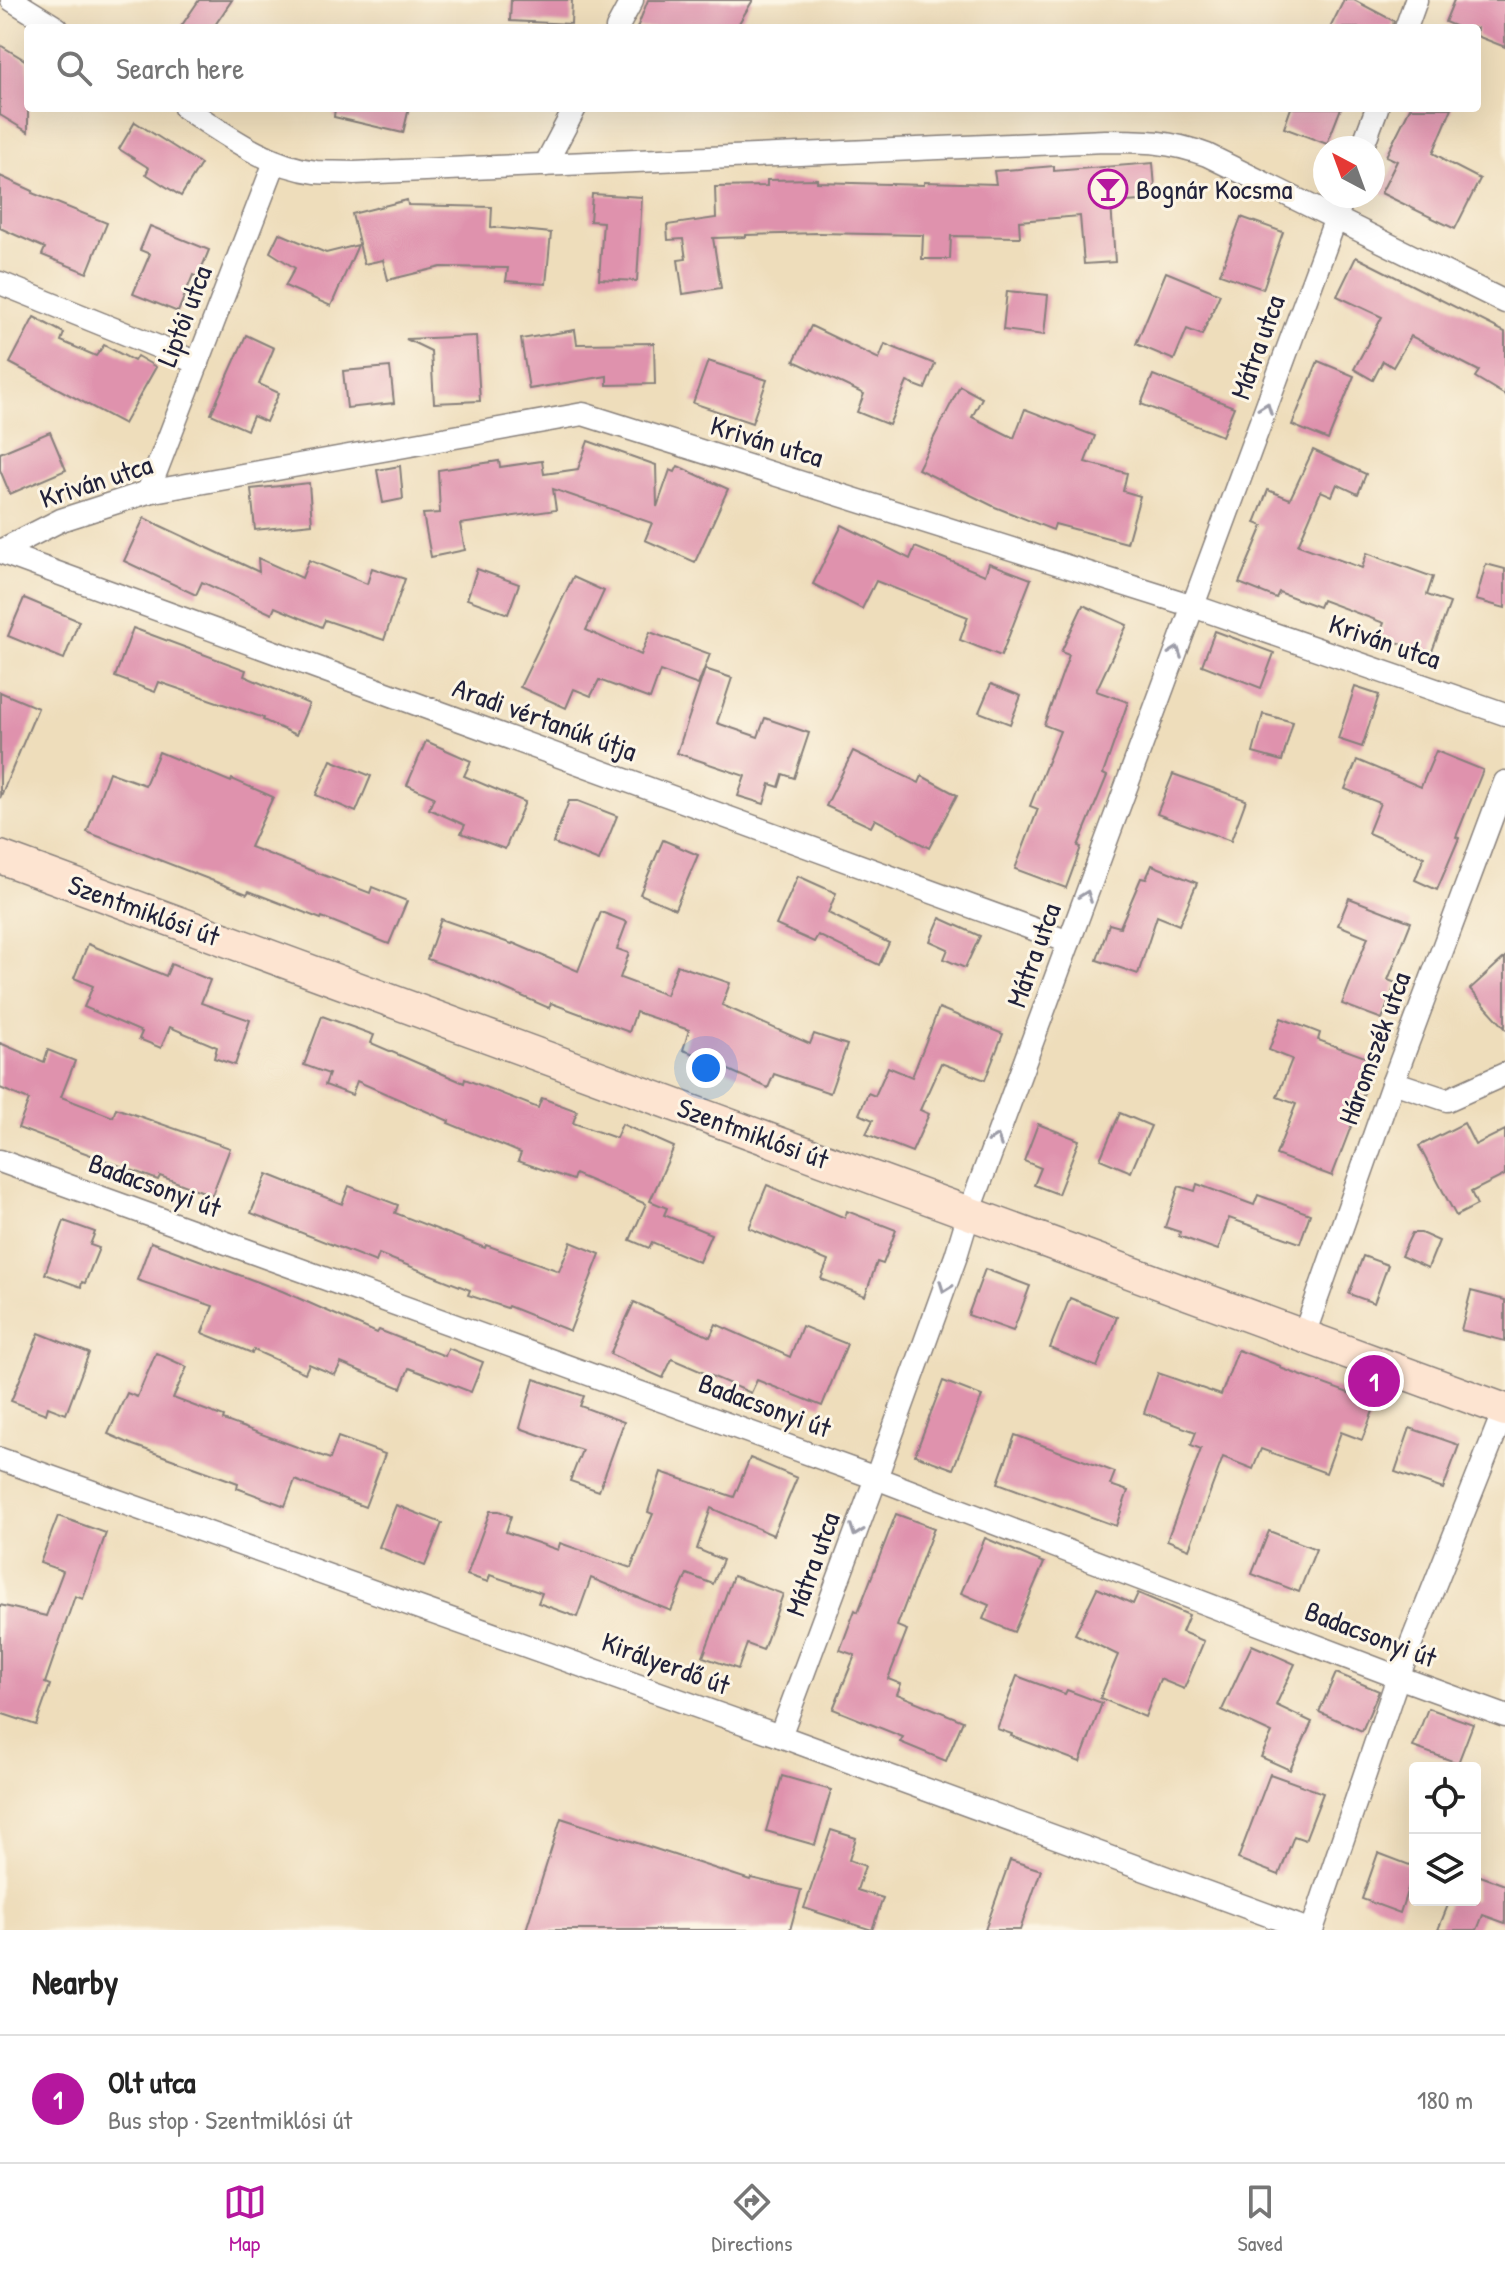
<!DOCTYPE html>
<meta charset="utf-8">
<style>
body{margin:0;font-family:"Patrick Hand",sans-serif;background:#f6f6f6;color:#222}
.controls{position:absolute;right:24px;bottom:24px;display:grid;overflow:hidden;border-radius:8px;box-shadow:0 8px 32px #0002}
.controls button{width:72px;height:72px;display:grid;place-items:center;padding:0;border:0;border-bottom:2px solid #e0e0e0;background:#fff;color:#222;font:40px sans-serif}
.compass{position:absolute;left:1313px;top:136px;width:72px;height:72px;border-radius:50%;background:#fff;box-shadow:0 8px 32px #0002;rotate:319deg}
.you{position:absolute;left:706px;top:1068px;width:28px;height:28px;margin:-20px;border:6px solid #fff;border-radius:50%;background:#1a73e8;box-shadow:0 0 0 12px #1a73e833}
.badge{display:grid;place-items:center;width:52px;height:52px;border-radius:50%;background:#b5179e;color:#fff;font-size:26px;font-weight:700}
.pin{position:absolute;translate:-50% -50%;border:4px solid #fff;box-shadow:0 2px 8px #0006}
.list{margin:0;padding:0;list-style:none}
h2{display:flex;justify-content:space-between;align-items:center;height:104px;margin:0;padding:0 32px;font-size:34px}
h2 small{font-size:26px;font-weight:400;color:#767676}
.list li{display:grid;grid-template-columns:52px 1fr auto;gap:24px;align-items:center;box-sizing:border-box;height:128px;padding:0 32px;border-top:2px solid #e0e0e0}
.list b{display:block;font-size:30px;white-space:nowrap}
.list p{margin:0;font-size:26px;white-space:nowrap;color:#767676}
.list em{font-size:26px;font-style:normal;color:#767676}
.icon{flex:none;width:44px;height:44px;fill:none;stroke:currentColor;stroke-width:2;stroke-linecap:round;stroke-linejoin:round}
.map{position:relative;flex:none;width:1505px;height:1930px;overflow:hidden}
.search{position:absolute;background:#fff;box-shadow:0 8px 32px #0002;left:24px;right:24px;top:24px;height:88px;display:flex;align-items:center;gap:20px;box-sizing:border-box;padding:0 28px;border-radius:8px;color:#767676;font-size:30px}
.sheet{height:232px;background:#fff}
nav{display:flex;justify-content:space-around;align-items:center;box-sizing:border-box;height:112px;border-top:2px solid #e0e0e0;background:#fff;font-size:22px;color:#767676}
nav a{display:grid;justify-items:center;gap:4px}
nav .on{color:#b5179e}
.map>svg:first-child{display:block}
</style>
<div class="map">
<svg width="1505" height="1930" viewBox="0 0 1505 1930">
<rect width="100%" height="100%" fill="#fcf5e5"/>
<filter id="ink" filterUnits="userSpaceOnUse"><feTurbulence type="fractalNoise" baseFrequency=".0125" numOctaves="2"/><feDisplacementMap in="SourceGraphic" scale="16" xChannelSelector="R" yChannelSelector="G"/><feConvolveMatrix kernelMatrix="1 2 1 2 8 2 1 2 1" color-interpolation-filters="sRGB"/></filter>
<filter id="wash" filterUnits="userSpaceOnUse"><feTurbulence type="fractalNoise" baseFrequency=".006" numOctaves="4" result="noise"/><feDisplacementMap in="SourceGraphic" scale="32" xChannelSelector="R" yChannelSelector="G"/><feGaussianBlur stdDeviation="1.8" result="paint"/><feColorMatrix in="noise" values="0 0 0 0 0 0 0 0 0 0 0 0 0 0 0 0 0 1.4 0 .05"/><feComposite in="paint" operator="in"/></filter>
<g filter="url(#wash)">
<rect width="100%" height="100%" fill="#edb"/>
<g id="blocks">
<g fill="#df92ad">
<polygon points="199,0 232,0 213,28 180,28"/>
<polygon points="511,0 572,0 571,24 510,21"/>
<polygon points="648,0 753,0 736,28 637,28"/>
<polygon points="1344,0 1354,0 1394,21 1392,28 1330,28"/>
<polygon points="1454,0 1505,0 1505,47 1477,36 1477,28 1459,28 1445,22"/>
<polygon points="0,45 28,62 28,132 0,115"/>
<polygon points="335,108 409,108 403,133 334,117"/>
<polygon points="1291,108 1341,108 1327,144 1284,128"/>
<polygon points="1410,108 1452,108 1433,153 1444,159 1443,160 1480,179 1455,229 1381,193 1397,161 1386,156"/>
<polygon points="135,122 201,164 181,196 146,174 149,168 119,149"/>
<polygon points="1153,163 1156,200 1111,203 1115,262 1084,264 1080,216 1019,221 1020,237 951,236 950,259 922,259 923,235 818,233 746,235 746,237 713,238 721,288 683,294 678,260 686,259 683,239 668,240 667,225 716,218 715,187 767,186 767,180 817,179 817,182 924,185 924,182 996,184 994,171 1054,166 1054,171"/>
<polygon points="0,176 33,191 32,193 107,223 87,273 42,255 45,248 0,228"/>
<polygon points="592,194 642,197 637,281 599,279 603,222 590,221"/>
<polygon points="407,200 408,205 492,207 491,227 551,233 546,284 506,281 508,268 441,267 388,280 383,260 364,264 352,214"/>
<polygon points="1241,217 1283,232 1263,289 1220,274"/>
<polygon points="150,226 209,250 198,277 193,275 178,312 133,294 150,254 140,250"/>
<polygon points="279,233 326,253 358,245 331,306 285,286 295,268 270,252"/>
<polygon points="1356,257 1505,332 1505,395 1475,377 1479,371 1411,336 1393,367 1383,361 1373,380 1354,369 1382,317 1337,296"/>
<polygon points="1166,272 1220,294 1202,335 1187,329 1174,360 1136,344"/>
<polygon points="1007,291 1048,295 1044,335 1003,330"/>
<polygon points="34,317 64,333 61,341 96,356 104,345 134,361 137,356 156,367 124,424 10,363"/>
<polygon points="811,326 879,359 885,344 935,364 925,389 907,382 889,425 857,412 864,394 794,361"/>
<polygon points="575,330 577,344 654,343 655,384 607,385 607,376 529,389 521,339"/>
<polygon points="246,335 274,348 259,384 279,393 266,422 253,416 247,430 211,414"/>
<polygon points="476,336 480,401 434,403 431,351 406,339"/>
<polygon points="708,361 767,380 752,423 693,403"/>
<polygon points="1318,361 1354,376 1328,440 1292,425"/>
<polygon points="390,367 394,403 347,408 343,371"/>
<polygon points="1153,375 1234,407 1222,436 1141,404"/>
<polygon points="960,386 982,398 972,417 1014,438 1025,409 1095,436 1085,462 1127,473 1123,491 1140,496 1127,543 1055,524 1053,530 995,507 918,469"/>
<polygon points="50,432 66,470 10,494 0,470 0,453"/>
<polygon points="588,441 656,465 657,507 670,470 675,472 678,466 728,489 695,562 645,540 652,523 553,489 556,510 460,524 465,550 431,557 423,514 440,513 438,470 499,461 500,467 542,461 544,474 578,469"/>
<polygon points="1313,450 1366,474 1358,494 1337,484 1332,496 1321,491 1298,545 1362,568 1367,553 1433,577 1427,595 1450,603 1431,654 1379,636 1384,623 1322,600 1319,607 1279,592 1276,598 1239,583 1263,526 1255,523 1268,490 1290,499"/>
<polygon points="400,466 403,499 383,503 377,470"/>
<polygon points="309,483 312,524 255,530 251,489"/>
<polygon points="144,518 259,572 258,558 302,578 309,560 367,584 372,568 405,579 384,640 325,620 322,627 275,607 272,614 202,582 196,595 124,561"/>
<polygon points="842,525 910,559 915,547 985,575 989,563 1031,579 1001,656 960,640 968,617 876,581 862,609 813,584"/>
<polygon points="1486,564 1505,569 1505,608 1476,600"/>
<polygon points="477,569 519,584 508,614 467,599"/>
<polygon points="573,577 604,591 586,630 641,655 650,632 710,654 698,685 660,671 650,699 599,680 591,696 574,689 566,708 520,687"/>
<polygon points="24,598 79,621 64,659 8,636"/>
<polygon points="1083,605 1127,625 1096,691 1128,702 1103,774 1107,776 1078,846 1081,847 1066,888 1015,869 1038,809 1030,806 1060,731 1044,725 1069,655 1061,652"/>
<polygon points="133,628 246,670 244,676 309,704 296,735 263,720 264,718 159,682 155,692 115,677"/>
<polygon points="1215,631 1274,653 1261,688 1202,665"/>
<polygon points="705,669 732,678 717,723 758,737 765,718 809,733 794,778 783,774 779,787 770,784 764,804 738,796 745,776 677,753"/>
<polygon points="991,684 1021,696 1010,724 979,712"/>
<polygon points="1355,687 1379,695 1362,747 1338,739"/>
<polygon points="0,692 38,708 0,798"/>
<polygon points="1263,714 1293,722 1282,761 1253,753"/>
<polygon points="426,741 471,761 464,776 525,802 505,849 461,833 465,825 429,809 434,797 407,785"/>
<polygon points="853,751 919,783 922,776 957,795 929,848 875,819 871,827 826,806"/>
<polygon points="1436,751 1483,770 1456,837 1459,838 1437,890 1415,880 1424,857 1368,833 1380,803 1345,789 1357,760 1421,787"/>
<polygon points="159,752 231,782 232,779 273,797 250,847 370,893 372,887 407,901 389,944 322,917 321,919 249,891 247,894 87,832 109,772 145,785"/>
<polygon points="331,760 371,776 356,812 316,795"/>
<polygon points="1173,774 1246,800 1231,841 1157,814"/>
<polygon points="569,801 578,801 617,816 599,861 553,843"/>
<polygon points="663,840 698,855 675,909 640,894"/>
<polygon points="1152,865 1197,883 1179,925 1157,916 1138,974 1097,960 1109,924 1120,927 1141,878 1146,879"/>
<polygon points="798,876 836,893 828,913 889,943 879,965 818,935 814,942 776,925"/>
<polygon points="1349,898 1411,922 1388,980 1396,983 1382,1019 1342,1004 1368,937 1338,925"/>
<polygon points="601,912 627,922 617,949 629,953 620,978 666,995 677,965 730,983 722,1005 810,1044 814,1034 847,1045 830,1093 774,1074 768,1088 722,1067 723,1064 683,1050 689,1030 636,1012 629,1032 551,1003 549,1008 476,976 427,959 441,919 512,944 513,943 578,971"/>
<polygon points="940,918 980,936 965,968 944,959 948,949 930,941"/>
<polygon points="88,944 166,976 171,964 210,980 201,1003 250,1020 235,1065 214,1058 217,1047 170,1027 161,1048 139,1039 142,1032 84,1007 93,986 74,978"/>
<polygon points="1505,957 1505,1028 1470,989"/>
<polygon points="939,1008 1003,1034 985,1080 941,1063 920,1110 929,1114 912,1152 866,1134 873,1120 859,1114 868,1093 875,1096 888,1067 912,1077"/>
<polygon points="322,1016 374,1035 371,1043 464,1083 465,1079 538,1108 542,1098 577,1111 573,1123 616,1138 622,1124 674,1147 650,1201 667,1208 664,1215 711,1234 699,1262 652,1242 649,1248 630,1240 646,1204 575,1174 573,1180 518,1161 521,1153 448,1123 449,1121 357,1081 352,1095 325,1085 329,1074 304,1065"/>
<polygon points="1281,1018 1320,1033 1318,1040 1376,1061 1332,1176 1276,1155 1296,1104 1277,1097 1292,1059 1269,1050"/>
<polygon points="0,1043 44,1062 48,1050 75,1061 61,1097 113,1117 116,1108 230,1148 212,1195 160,1176 158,1180 18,1128 29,1100 0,1088"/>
<polygon points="1120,1113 1151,1126 1131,1172 1100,1159"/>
<polygon points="1464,1123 1475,1145 1505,1130 1505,1175 1471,1192 1477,1205 1456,1216 1419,1146"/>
<polygon points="1038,1124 1079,1140 1058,1194 1034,1185 1041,1168 1024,1161"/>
<polygon points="267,1174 342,1204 349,1186 398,1205 395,1213 485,1248 486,1245 559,1271 571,1242 600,1254 570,1331 508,1306 507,1308 468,1295 470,1290 379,1254 376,1262 251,1213"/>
<polygon points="1197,1184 1254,1205 1258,1195 1310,1214 1300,1243 1229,1218 1218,1250 1179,1236 1180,1232 1165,1227 1179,1186 1195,1191"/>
<polygon points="767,1185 845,1218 847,1211 896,1230 883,1264 877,1262 865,1296 821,1279 828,1261 749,1228"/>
<polygon points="64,1221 95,1232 90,1245 99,1248 85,1283 82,1282 81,1287 45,1274"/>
<polygon points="1412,1233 1421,1233 1439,1241 1428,1268 1401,1256"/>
<polygon points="151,1242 282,1291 377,1333 379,1330 445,1356 448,1348 483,1362 471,1392 409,1368 401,1388 341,1363 335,1375 309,1364 305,1373 254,1350 252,1353 202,1333 213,1306 137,1280"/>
<polygon points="1363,1256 1388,1265 1374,1303 1349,1294"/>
<polygon points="985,1269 1030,1286 1013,1331 968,1315"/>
<polygon points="1471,1291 1505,1300 1505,1341 1461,1330"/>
<polygon points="1070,1298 1117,1317 1097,1367 1050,1348"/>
<polygon points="634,1302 710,1337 716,1324 790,1357 802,1326 847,1344 822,1406 757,1380 751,1393 672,1359 663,1378 610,1354"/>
<polygon points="39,1333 89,1353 66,1414 48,1407 46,1414 11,1401"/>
<polygon points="1238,1350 1281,1366 1280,1368 1376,1403 1362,1440 1341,1432 1326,1473 1261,1449 1253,1469 1223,1457 1189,1549 1167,1540 1201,1449 1191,1445 1196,1432 1144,1413 1158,1373 1221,1395"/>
<polygon points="156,1353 187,1367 173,1398 224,1417 223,1420 330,1459 338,1437 385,1454 365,1507 295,1480 285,1506 237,1488 238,1483 133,1445 108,1434 127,1393 137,1397"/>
<polygon points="534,1379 584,1396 580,1406 624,1422 599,1491 570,1481 582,1450 520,1428"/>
<polygon points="943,1381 982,1396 953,1469 915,1455"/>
<polygon points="1410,1428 1459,1445 1443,1489 1395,1472"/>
<polygon points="1015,1435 1115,1472 1110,1485 1128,1491 1116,1526 998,1483"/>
<polygon points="750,1458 797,1478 773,1535 711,1508 697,1549 723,1560 713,1584 687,1574 671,1611 591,1578 577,1617 538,1603 542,1593 490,1575 488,1582 467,1575 490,1511 499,1511 511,1516 506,1532 558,1550 560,1543 631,1568 653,1514 648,1512 661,1472 734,1497"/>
<polygon points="396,1505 442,1523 425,1566 379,1547"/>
<polygon points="896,1514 934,1528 897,1626 907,1630 888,1679 901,1684 897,1694 963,1721 946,1761 900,1742 903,1737 833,1709 855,1655 840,1650 855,1610 858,1612"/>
<polygon points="58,1516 106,1533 83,1599 75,1596 45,1683 50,1685 36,1725 0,1713 0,1605 46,1616 63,1571 40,1563"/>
<polygon points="1269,1531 1316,1549 1299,1592 1252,1574"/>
<polygon points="985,1538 1044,1563 1014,1632 983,1619 989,1605 961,1593"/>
<polygon points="733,1576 783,1594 763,1650 747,1644 738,1669 703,1657"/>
<polygon points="1097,1588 1133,1604 1138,1593 1189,1615 1182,1632 1204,1641 1184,1689 1160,1679 1145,1717 1100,1698 1118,1655 1075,1634"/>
<polygon points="1252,1645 1295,1664 1276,1705 1312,1722 1290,1770 1261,1757 1272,1733 1222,1710"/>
<polygon points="1336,1673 1379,1691 1362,1731 1319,1712"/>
<polygon points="1017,1676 1065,1694 1067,1690 1102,1703 1080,1762 1011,1736 1012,1734 997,1729"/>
<polygon points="1428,1708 1473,1724 1458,1763 1413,1747"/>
<polygon points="1270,1774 1323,1793 1305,1840 1294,1836 1279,1875 1238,1859"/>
<polygon points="782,1776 831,1790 815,1845 766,1831"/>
<polygon points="561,1818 750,1880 751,1878 801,1890 790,1930 526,1930"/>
<polygon points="831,1830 856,1838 849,1860 865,1866 857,1890 883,1898 872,1930 804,1908"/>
<polygon points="1378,1853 1415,1867 1400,1913 1362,1899"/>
<polygon points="1010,1860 1041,1870 1020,1930 985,1930"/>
<polygon points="1475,1874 1505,1885 1505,1923 1483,1915 1477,1930 1438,1930 1450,1900 1475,1900"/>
</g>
</g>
</g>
<g filter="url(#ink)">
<use href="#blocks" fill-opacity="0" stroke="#88807b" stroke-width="2"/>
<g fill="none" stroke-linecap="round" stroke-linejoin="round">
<defs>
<g id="street">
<polyline points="12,0 57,28"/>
<polyline points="617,28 632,0"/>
<polyline points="1406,28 1416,0"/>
<path d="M185 108C225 134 266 166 316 172 328 173 341 172 354 173L1105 141C1144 141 1170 141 1207 155L1505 302"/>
<polyline points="1362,148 1377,108"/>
<polyline points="545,165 575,108"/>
<polyline points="0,283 198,363"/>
<polyline points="148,492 275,162"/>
<polyline points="0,551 61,520 148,492 583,414 1193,606 1505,714"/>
<polyline points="0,552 1069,942"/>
<polyline points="1393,1082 1447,1100 1505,1074"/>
<polyline points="0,1161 876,1478 1398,1677 1505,1716"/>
<polyline points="1304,1335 1393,1082 1505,782"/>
<polyline points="0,1459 780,1736 1309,1930"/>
<polyline points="780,1736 876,1478 956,1256 969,1213 1344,196"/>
<polyline points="1312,1930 1398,1677 1505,1408"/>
</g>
<polyline id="secondary" points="0,857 1505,1410"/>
</defs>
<use href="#street" stroke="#88807b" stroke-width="25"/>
<use href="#secondary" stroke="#88807b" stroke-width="35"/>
<use href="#street" stroke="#fff" stroke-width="22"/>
<use href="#secondary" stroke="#fde4d1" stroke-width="32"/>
</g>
<defs><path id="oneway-chevron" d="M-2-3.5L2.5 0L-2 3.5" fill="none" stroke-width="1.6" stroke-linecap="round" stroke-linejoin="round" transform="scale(2)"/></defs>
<g stroke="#9c9ca7">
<use href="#oneway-chevron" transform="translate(1266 408) rotate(-70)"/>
<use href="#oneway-chevron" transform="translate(1176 652) rotate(-70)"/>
<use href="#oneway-chevron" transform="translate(1086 896) rotate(-70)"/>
<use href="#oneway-chevron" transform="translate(996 1140) rotate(-70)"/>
<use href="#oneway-chevron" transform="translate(945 1287) rotate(110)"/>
<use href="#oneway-chevron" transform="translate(856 1531) rotate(110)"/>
</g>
</g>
<defs>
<symbol id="bar-ring" viewBox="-11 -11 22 22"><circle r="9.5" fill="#fcf5e5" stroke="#b5179e" stroke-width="1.5"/><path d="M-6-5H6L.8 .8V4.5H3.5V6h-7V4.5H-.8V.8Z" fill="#b5179e"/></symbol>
</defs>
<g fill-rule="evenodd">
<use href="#bar-ring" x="1086" y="167" width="44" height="44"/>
</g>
<g text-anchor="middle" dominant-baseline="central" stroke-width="6" stroke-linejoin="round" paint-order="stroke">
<g font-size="28" fill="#22223b" stroke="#fcf5e5" text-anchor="start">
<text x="1136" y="189">Bognár Kocsma</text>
</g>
<g font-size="28" fill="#22223b" stroke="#fcf5e5">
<text transform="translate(184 316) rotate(-69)">Liptói utca</text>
<text transform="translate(1257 347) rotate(-70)">Mátra utca</text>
<text transform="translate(767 441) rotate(17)">Kriván utca</text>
<text transform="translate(96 481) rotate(-18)">Kriván utca</text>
<text transform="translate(1385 641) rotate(19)">Kriván utca</text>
<text transform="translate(545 719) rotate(20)">Aradi vértanúk útja</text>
<text transform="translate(144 910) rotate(20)">Szentmiklósi út</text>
<text transform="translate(1033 955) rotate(-70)">Mátra utca</text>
<text transform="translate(1374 1048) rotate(-70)">Háromszék utca</text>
<text transform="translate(753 1133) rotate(20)">Szentmiklósi út</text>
<text transform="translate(155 1185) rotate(20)">Badacsonyi út</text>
<text transform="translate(765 1405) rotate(20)">Badacsonyi út</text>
<text transform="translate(812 1564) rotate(-70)">Mátra utca</text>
<text transform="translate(1371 1634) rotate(21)">Badacsonyi út</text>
<text transform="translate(666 1663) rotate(20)">Királyerdő út</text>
</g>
</g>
</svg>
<div class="controls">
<button><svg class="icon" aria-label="locate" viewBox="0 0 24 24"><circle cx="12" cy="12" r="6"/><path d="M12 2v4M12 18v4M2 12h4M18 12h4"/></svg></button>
<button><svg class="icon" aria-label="layers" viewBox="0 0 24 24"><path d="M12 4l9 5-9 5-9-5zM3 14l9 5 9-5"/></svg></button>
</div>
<svg class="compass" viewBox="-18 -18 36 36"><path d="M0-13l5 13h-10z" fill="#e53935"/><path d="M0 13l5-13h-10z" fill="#767676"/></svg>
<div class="you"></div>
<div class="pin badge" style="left:1374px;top:1381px">1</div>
<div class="search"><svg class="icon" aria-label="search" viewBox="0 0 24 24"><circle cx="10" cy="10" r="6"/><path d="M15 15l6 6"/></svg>Search here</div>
</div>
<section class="sheet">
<h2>Nearby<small></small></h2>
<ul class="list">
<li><span class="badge">1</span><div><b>Olt utca</b><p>Bus stop · Szentmiklósi út</p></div><em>180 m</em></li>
</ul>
</section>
<nav>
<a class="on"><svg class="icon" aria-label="map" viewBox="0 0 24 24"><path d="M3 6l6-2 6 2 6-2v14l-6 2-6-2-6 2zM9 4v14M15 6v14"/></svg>Map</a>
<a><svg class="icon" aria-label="directions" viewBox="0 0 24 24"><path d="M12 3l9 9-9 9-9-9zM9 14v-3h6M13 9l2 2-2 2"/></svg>Directions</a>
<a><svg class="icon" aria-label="saved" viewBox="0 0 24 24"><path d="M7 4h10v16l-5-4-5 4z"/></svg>Saved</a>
</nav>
